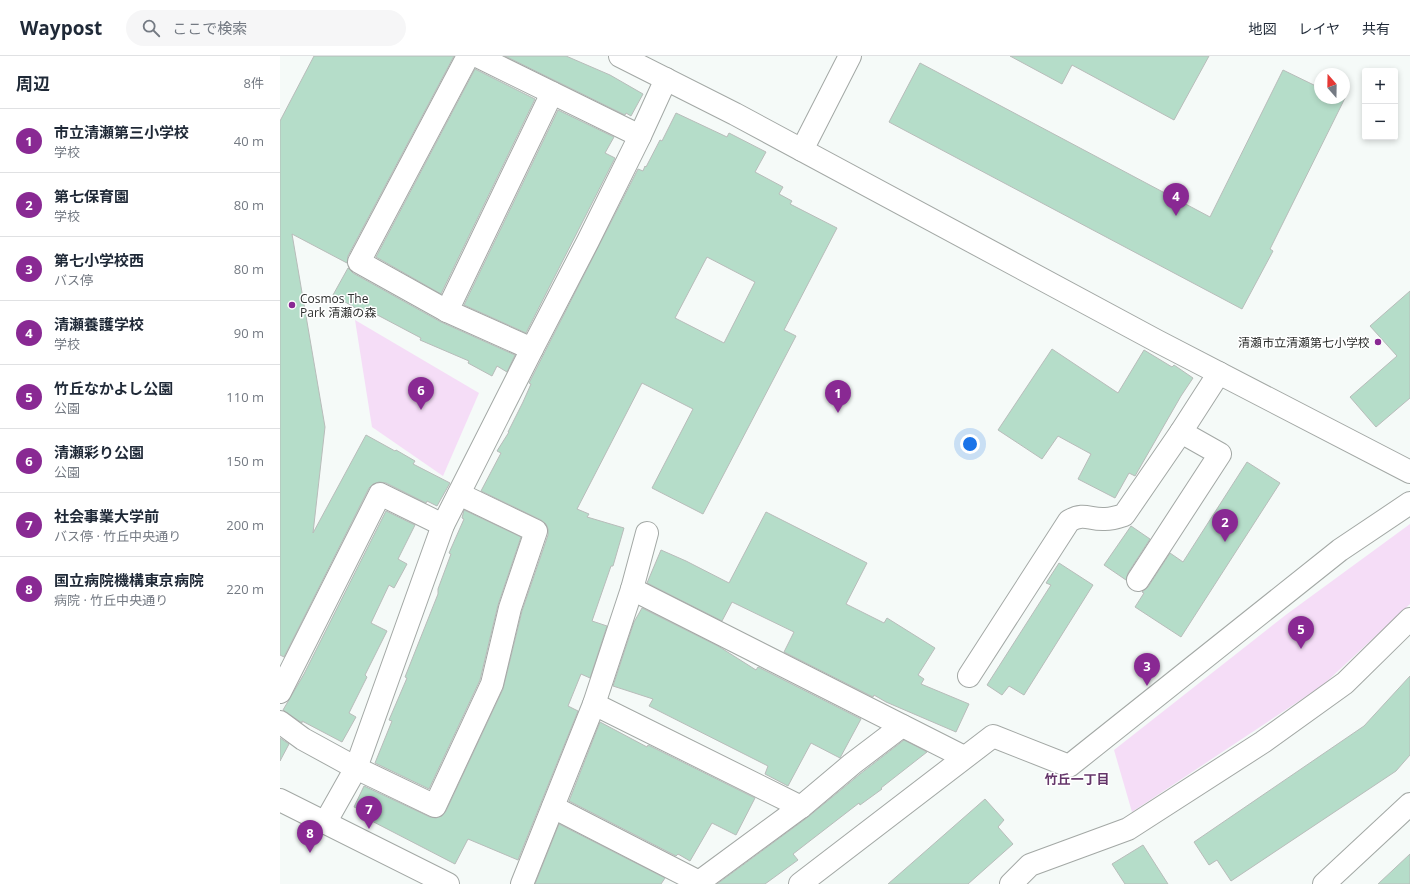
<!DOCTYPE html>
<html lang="ja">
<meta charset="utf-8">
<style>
body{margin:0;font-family:"Open Sans","Noto Sans JP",sans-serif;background:#f6f6f7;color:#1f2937}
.controls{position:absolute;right:12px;top:12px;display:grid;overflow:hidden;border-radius:4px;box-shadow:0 2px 6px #0003}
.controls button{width:36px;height:36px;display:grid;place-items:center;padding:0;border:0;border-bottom:1px solid #e0e1e3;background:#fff;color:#1f2937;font:20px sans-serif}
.compass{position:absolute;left:1034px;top:12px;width:36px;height:36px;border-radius:50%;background:#fff;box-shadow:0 2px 6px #0003;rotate:340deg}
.you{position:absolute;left:690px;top:388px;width:14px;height:14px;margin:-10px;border:3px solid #fff;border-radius:50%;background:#1a73e8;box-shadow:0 0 0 6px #1a73e833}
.badge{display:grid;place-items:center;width:26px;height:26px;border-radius:50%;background:#892993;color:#fff;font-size:13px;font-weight:700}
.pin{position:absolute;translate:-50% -33px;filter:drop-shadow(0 1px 2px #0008)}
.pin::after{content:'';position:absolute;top:21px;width:14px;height:12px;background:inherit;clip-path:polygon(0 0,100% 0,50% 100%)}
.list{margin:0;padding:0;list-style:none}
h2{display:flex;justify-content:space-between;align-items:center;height:52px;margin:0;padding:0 16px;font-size:17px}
h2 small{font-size:13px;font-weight:400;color:#747a83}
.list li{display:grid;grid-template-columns:26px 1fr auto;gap:12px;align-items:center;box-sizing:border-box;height:64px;padding:0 16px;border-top:1px solid #e0e1e3}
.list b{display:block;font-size:15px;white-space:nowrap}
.list p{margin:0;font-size:13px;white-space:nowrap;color:#747a83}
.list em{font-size:13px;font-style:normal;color:#747a83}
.icon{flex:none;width:22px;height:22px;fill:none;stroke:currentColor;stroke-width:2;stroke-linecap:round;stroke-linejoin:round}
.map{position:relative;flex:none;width:1130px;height:828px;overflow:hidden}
header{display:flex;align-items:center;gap:24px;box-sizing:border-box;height:56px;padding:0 20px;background:#fff;border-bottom:1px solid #e0e1e3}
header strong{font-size:19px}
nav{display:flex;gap:22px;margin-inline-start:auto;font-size:14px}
.search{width:280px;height:36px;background:#f6f6f7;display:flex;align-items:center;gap:10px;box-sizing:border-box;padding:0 14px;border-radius:22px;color:#747a83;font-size:15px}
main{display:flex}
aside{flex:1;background:#fff}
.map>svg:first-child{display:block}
</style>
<header>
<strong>Waypost</strong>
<div class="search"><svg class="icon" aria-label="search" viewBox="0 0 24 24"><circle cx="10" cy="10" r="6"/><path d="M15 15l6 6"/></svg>ここで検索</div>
<nav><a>地図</a><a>レイヤ</a><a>共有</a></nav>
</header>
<main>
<aside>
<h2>周辺<small>8件</small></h2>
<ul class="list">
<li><span class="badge">1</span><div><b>市立清瀬第三小学校</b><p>学校</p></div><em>40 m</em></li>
<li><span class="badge">2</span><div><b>第七保育園</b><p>学校</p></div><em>80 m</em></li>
<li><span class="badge">3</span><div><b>第七小学校西</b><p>バス停</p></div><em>80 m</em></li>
<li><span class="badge">4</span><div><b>清瀬養護学校</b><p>学校</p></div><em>90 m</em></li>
<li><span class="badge">5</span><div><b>竹丘なかよし公園</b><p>公園</p></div><em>110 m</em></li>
<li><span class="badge">6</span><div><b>清瀬彩り公園</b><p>公園</p></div><em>150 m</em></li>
<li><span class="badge">7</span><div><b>社会事業大学前</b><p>バス停 · 竹丘中央通り</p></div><em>200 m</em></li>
<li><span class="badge">8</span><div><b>国立病院機構東京病院</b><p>病院 · 竹丘中央通り</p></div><em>220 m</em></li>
</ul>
</aside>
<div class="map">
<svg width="1130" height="828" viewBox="0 0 1130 828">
<rect width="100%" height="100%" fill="#f5faf8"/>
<g fill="#f5ddf7">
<polygon points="75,264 199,337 163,420 92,371"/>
<polygon points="1130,468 1130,548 1043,629 852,756 834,694 1007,558"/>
</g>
<g fill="#b5ddc9" stroke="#b8bcba" fill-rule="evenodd">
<polygon points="34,0 174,0 68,200 67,207 12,178 45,371 33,477 86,379 115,395 116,394 135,405 133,408 170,427 157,450 147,445 146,447 106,427 99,426 93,428 89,432 4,601 0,599 0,65"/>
<polygon points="225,0 286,0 330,19 363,38 351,60 346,57 345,59"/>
<polygon points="730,0 929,0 894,64 792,9 782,28"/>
<polygon points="640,7 930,161 1003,14 1040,32 1040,42 1065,42 990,193 993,195 962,253 609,66"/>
<polygon points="195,13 255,43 161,238 96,201"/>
<polygon points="278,54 334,81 325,97 335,102 246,277 184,249"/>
<path d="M396 57 447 81 449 77 486 96 475 116 503 131 499 138 512 145 510 148 557 172 504 274 516 280 423 458 372 432 413 353 362 327 297 453 309 458 307 461 344 472 333 510H331L312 565 327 570 310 622 301 618 288 650 298 655 238 804 188 783 175 808 84 761 86 756 74 751 84 730 150 761 156 762 162 760 166 755 223 633 242 555 268 479V473L266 468 261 464 201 435 221 397 217 395 229 376H228L243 346 251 328 249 327 358 113 363 115 365 110 366 111 380 84 382 85ZM427 201 475 226 444 287 395 262Z"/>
<polygon points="68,212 73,217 161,266 235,299 227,316 217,310 212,320 188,307 189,305 140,284 141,282 88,254 86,258 53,239"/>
<polygon points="1130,235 1130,342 1096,371 1070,341 1117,300 1090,270"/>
<polygon points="772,293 838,337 864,294 892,311 894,309 913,322 901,340 855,420 849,417 835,442 798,423 811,398 778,380 762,403 718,374"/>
<polygon points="967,406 1000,427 901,581 855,551 864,537 862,536 868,531 890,497 903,506"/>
<polygon points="184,454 241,481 218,549 200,624 149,733 95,707 112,665 109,664 127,622 125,621 158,538 158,533 171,498 169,497 184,463 182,462"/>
<polygon points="106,455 135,469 118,503 127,508 114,532 109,529 91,567 107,575 85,619 87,621 69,657 76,661 62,686 22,665 22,667 3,654 24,618"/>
<polygon points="486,456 587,507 566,548 604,567 607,562 655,592 638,619 644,623 641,628 689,648 676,676 606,646 594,639 593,641 504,596 514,576 452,546 442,565 367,527 381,494 406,505 449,527"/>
<polygon points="851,470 870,483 848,517 846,524 824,509"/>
<polygon points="779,507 813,529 744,639 729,630 722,639 707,629 771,529 766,527"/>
<polygon points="362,552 438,590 476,614 478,611 581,663 560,702 531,687 508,730 485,718 488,710 369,650 373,643 333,630 354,566"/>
<polygon points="1130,620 1130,699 1116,715 951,825 937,804 929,809 914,786 1084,670"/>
<polygon points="320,666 367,691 368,689 475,742 456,779 432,767 410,805 398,798 396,800 289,745"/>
<polygon points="0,682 9,688 0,705"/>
<polygon points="624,684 647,696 601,732 602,733 580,749 579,747 513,798 518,804 485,828 437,828 528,761 580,718"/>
<polygon points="705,743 724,764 718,771 733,788 688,828 608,828"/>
<polygon points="279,768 385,822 381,828 255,828"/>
<polygon points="863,789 888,828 845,828 832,808"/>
<polygon points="1130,798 1130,828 1098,828"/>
</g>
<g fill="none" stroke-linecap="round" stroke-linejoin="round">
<defs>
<g id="minor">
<polyline points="188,0 79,206 167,255 252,293"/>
<polyline points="197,0 360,80"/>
<polyline points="340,0 455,58 877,285 1130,416"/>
<polyline points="522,94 570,0"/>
<polyline points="167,255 272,37"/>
<polyline points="858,524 940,398 901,376"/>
<polyline points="352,533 684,701"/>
<path d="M689 620 789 465C805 456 809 464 825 463 831 463 838 461 844 459L901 376 939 317"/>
<polyline points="0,636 100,438 163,469"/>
<polyline points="314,648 521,751"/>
<polyline points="0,666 23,683 76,712 155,750 212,628 230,552 256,475 179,438"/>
<polyline points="0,744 168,828"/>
<polyline points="273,751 419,826 521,751 572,708 622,670"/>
<polyline points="45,767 76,712 163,469 252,293 308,185 360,80 386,23"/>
<polyline points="242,828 314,648 352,533 367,477"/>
<polyline points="520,828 713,680 789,710 1060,494 1130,447"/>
<polyline points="731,828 750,809 848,773 983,686 1065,627 1130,563"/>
<polyline points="1044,828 1130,748"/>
</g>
</defs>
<use href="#minor" stroke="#a3a8a5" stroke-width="24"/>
<use href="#minor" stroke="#fff" stroke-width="22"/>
</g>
<g fill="#892993" stroke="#fff" stroke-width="1.5">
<circle cx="12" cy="249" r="4"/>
<circle cx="1098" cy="286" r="4"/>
</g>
<g text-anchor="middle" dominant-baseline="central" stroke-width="3" stroke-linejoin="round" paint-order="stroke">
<g font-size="12" fill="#2c2e2d" stroke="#fff" text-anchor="start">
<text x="20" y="242">Cosmos The<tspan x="20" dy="14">Park 清瀬の森</tspan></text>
<text x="1090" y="286" text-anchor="end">清瀬市立清瀬第七小学校</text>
</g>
<g font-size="13" font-weight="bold" fill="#643569" stroke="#fff">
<text x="797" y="723">竹丘一丁目</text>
</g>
</g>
</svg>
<div class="controls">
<button>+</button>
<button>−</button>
</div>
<svg class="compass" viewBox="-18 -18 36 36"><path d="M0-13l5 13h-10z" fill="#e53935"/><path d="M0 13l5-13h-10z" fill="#747a83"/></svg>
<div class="you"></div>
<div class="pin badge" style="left:558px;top:357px">1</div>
<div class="pin badge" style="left:945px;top:486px">2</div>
<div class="pin badge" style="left:867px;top:630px">3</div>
<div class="pin badge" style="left:896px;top:160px">4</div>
<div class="pin badge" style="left:1021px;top:593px">5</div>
<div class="pin badge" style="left:141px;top:354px">6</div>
<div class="pin badge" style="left:89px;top:773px">7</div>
<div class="pin badge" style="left:30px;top:797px">8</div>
</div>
</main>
